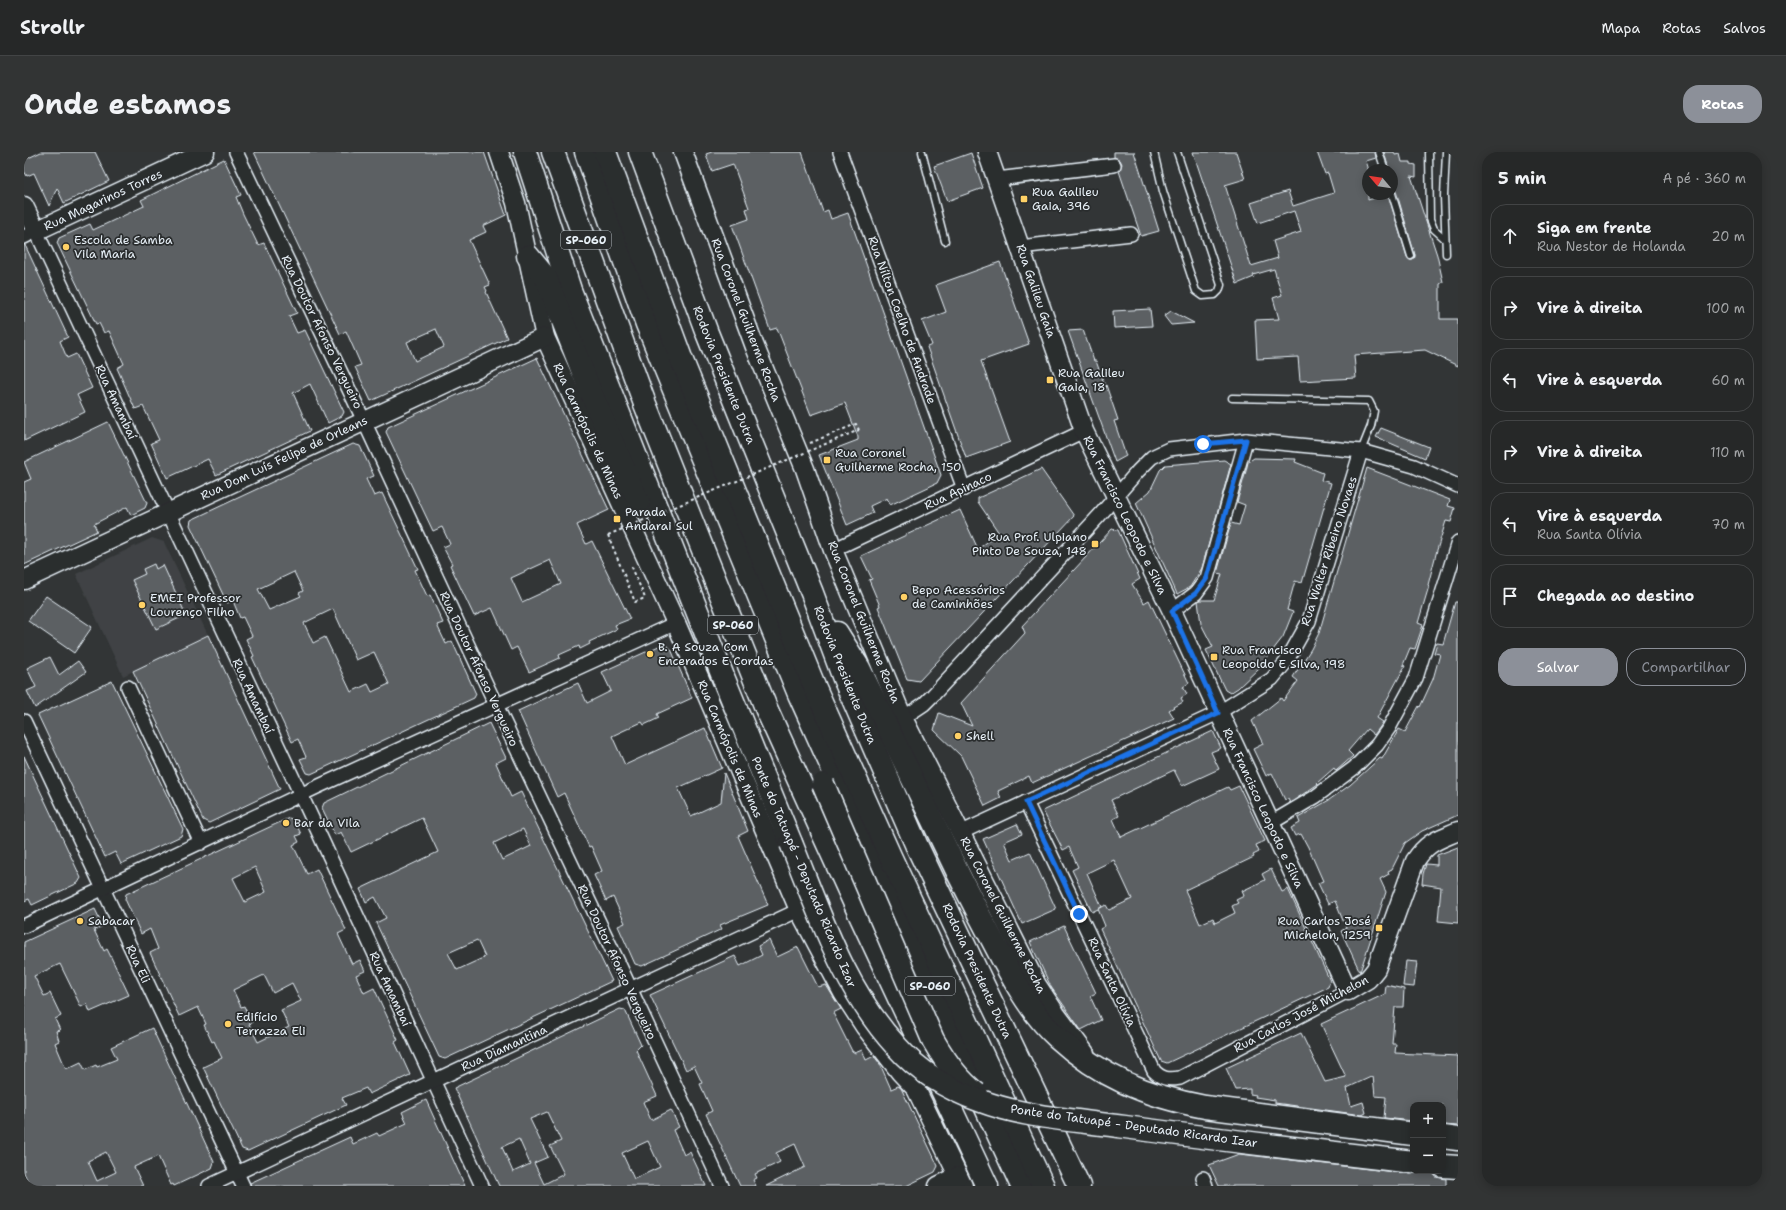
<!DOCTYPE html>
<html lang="pt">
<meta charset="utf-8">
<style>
body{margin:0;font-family:"Shantell Sans",sans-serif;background:#323434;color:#f1f3f6}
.controls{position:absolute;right:12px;bottom:12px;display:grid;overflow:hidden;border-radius:8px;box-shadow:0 2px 10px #0003}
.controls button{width:36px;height:36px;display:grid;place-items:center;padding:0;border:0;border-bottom:1px solid #424445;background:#262828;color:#f1f3f6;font:20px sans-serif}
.compass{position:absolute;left:1338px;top:12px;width:36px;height:36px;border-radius:50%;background:#262828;box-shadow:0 2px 10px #0003;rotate:299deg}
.stop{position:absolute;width:12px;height:12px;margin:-9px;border:3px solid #1a73e8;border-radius:50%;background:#fff}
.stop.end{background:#1a73e8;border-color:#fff;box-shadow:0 1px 4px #0008}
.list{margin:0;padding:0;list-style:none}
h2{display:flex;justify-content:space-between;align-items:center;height:52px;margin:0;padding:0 16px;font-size:17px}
h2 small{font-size:13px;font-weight:400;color:#a4a6a8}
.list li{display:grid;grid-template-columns:26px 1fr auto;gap:12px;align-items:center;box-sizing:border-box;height:64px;margin:0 8px 8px;padding:0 8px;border:1px solid #424445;border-radius:16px}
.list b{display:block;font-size:15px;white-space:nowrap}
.list p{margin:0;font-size:13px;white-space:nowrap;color:#a4a6a8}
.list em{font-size:13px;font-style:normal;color:#a4a6a8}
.actions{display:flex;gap:8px;padding:12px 16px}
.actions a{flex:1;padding:9px 0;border:1px solid #8c9099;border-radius:16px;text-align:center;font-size:14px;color:#8c9099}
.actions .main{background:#8c9099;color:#fff}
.icon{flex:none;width:22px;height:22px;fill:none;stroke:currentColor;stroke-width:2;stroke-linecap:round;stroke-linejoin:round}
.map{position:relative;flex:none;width:1434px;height:1034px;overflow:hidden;border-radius:16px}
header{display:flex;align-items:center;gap:24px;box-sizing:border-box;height:56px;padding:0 20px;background:#262828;border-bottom:1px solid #424445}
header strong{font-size:19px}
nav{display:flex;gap:22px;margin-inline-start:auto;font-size:14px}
.intro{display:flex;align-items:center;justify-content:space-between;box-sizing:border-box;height:96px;padding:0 24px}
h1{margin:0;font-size:28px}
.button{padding:10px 18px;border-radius:16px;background:#8c9099;color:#fff;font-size:14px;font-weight:700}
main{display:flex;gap:24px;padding:0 24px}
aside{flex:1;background:#262828;border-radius:16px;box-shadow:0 2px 10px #0003}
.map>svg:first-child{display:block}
</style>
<header>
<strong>Strollr</strong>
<nav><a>Mapa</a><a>Rotas</a><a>Salvos</a></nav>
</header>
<div class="intro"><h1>Onde estamos</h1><a class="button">Rotas</a></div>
<main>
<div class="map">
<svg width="1434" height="1034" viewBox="0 0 1434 1034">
<rect width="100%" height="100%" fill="#323536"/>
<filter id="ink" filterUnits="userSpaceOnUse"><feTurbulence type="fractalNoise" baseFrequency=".025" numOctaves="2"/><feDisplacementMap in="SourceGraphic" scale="8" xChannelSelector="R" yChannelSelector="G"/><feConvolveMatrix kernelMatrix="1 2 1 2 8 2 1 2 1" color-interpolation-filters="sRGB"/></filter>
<g filter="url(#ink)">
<polygon fill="#3f4244" points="128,386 140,390 184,483 99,524 52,422"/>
<g fill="#5c6063" stroke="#e8f1f8" fill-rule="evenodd">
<polygon points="17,0 71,0 85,29 40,51 33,36 25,54 10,21 3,24 0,19 0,8"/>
<path d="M230 0H460L482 63 459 74 462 80 445 88 466 133 461 135 463 139 462 140 483 186 347 249 331 215 337 213 322 179 316 182ZM412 177 420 195 391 209 383 190Z"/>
<polygon points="688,0 778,0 799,60 804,58 807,67 824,61 917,323 913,331 866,353 863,346 846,354 849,361 823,373 795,303 834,288 834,285 821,251 787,263 753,176 746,178 708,73 725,67 722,57 725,56 709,12 688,19 682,2"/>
<polygon points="1090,0 1110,0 1135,79 1117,84 1095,19 1098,12 1096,8 1090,5"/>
<polygon points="1169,0 1212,0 1221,27 1201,33 1227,114 1254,106 1249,89 1277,80 1270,59 1234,71 1227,51 1264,39 1269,54 1310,41 1304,21 1301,22 1293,0 1351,0 1352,6 1342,9 1344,15 1344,48 1364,42 1383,105 1386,108 1389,108 1391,103 1372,39 1368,26 1368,18 1365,18 1360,0 1370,0 1371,3 1376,2 1378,10 1387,10 1387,12 1392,13 1392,25 1387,24 1413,103 1419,130 1416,132 1416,167 1434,167 1434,214 1401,198 1330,203 1332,226 1276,229 1274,205 1233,207 1231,168 1255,167 1249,146 1258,143 1250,117 1229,123 1230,125 1213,132"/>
<polygon points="947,1 959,36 923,49 910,14"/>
<polygon points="200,7 217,43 212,45 219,62 234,93 240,91 273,161 265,164 273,181 281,178 320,260 318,264 304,271 286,232 269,241 286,279 192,323 184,307 143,326 127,291 135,288 119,254 111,257 93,216 100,212 85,179 80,181 75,171 72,172 33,91 35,86 66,72 69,78 120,54 117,48"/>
<polygon points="0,93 1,93 44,185 36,189 43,206 52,202 68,236 53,243 61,260 0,289"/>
<polygon points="976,110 1005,192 957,209 986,290 942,306 903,195 908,193 898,169 922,160 912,133"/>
<polygon points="1126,157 1128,174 1090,176 1089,159"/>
<polygon points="1147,159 1170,171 1147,173 1140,164"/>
<polygon points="1059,178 1070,209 1072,209 1081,234 1082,233 1094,268 1090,269 1102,304 1091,310 1044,179"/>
<path d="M513 206 585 358 553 373 562 392 568 389 606 467 591 473 593 477 565 490 566 492 556 497 555 494 535 503 536 506 505 520 493 495 487 498 468 456 450 464 426 413 428 412 419 395 426 392 418 375 409 379 362 280 364 275ZM526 408 537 432 498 450 487 426Z"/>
<polygon points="84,270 123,351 121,356 107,363 103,355 70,372 73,379 0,413 0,330 7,327 0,310"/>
<polygon points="1357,276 1405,295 1401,306 1352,285"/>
<path d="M329 292 336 294 350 324 342 327 350 344 358 341 394 417 391 418 403 444 406 443 419 471 413 473 422 492 428 489 452 542 450 546 287 622 283 621 276 607 282 605 274 587 268 590 228 505 230 504 222 487 228 484 219 465 216 466 209 449 203 451 166 373 167 368ZM270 420 279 439 275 441 277 444 245 458 234 437ZM309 457 332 508 350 500 365 532 348 540 344 532 327 540 301 485 289 491 280 471Z"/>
<polygon points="1230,306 1272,307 1271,310 1299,321 1297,328 1307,331 1278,431 1271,429 1263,458 1269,460 1259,485 1235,516 1214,536 1206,541 1201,538 1182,498 1189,495 1177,472 1174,449 1177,448 1190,448 1198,422 1193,421 1207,371 1215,373 1221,353 1213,350 1222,319 1224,310"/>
<polygon points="1200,308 1207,312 1178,416 1166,435 1153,442 1112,351 1126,339 1136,318 1141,313"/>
<polygon points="1343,316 1426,348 1424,354 1431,356 1427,370 1422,369 1413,398 1404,433 1405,434 1394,471 1399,473 1391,497 1386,496 1379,513 1381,514 1353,566 1359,570 1356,575 1350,583 1343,577 1324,599 1329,604 1312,619 1310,616 1293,631 1294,632 1266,651 1264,647 1261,648 1248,621 1242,624 1229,597 1239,592 1228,569 1257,546 1259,549 1274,529 1269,525 1287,497 1295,481"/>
<polygon points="1017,317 1050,364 895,529 883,527 854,455 856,454 845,428 848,427 837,404 936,358 954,397 975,381 954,350 954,346"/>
<polygon points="1088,377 1094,378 1116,427 1108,432 1120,451 1125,448 1165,531 1159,535 1163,542 1157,546 1159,550 1145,558 1150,566 1008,631 1005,624 974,639 977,646 961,654 937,604 910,578 915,561 948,574 937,551 1001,481 998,474"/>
<polygon points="130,412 132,417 139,413 162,463 132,477 108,428 121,422 119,417"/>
<polygon points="22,444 68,475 50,501 4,469"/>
<polygon points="1431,450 1434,450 1434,663 1398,679 1381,691 1368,717 1364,719 1365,722 1356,727 1362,740 1336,820 1317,779 1322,776 1311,749 1304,752 1294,731 1299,729 1284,695 1277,682 1271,684 1267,676 1276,671 1274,666 1305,648 1326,633 1356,606 1358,607 1375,577 1381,580 1395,554 1396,555 1409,527 1416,502 1410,501 1413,491 1419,492"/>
<polygon points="184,483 256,637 185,671 179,668 109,519"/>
<polygon points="637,493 643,494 647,497 668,546 633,562 635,566 620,573 618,570 588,584 601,613 681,576 698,616 654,636 667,664 697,650 700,621 724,679 714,684 744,753 696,773 698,777 618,814 611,812 594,774 601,771 589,745 582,749 570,723 578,719 567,694 565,695 540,641 533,645 494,559 554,531 563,551 587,539 578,520"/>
<polygon points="26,505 35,523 54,509 62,520 11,556 3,539 12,535 3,516"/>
<polygon points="88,529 159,677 157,684 97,712 91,700 81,705 14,563"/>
<path d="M465 571 482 606 472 611 487 645 497 640 588 829 421 907 415 905 352 771 362 766 351 745 342 750 336 737 414 700 398 666 327 700 317 680 311 683 298 656 300 651ZM499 677 507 694 478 708 470 691ZM453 788 461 805 433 818 424 801Z"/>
<polygon points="1189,579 1197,596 1187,600 1195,617 1158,634 1150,618 1087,648 1095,664 1089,667 1097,685 1204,635 1206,638 1215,634 1241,689 1232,693 1235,700 1229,703 1230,705 1161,738 1170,758 1176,772 1189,766 1191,771 1211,761 1208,754 1214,751 1212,748 1220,744 1218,739 1241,728 1238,722 1247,717 1258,740 1264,737 1306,829 1304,835 1143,911 1137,909 1076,777 1081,774 1074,757 1082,753 1085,758 1108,747 1090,708 1063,721 1078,755 1068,760 1048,718 1054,715 1045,695 1039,698 1019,659"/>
<polygon points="0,604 57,726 54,731 8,753 5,747 0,749"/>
<path d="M265 666 270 668 277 682 272 684 275 690 269 693 283 722 293 717 322 778 314 782 328 812 336 808 341 819 332 823 340 841 350 836 374 888 371 890 386 923 345 942 342 936 318 946 322 953 224 999 218 997 179 915 198 906 190 889 188 890 180 873 182 872 174 855 155 864 126 801 134 797 126 777 117 782 101 747 102 742ZM231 715 242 740 221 750 209 726ZM240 823 249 841 268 831 277 849 257 858 265 875 234 890 225 872 228 871 220 854 217 855 209 838Z"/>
<polygon points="993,672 998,682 980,690 988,708 1006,700 1032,757 998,772 959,687"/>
<polygon points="1434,695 1434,771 1414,769 1417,735 1398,732 1399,722 1402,712 1413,713 1413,703"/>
<path d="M71 757 79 774 70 778 80 799 83 797 86 803 105 843 66 860 63 852 57 855 36 812 10 824 20 844 26 841 37 864 31 867 36 878 32 879 35 889 31 891 42 917 57 910 61 918 72 913 73 915 93 907 87 895 128 876 190 1010 188 1016 150 1034 149 1032 147 1033 134 1004 110 1015 119 1034H6L0 1021V790ZM82 1000 92 1020 73 1029 64 1009Z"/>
<polygon points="1040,774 1072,841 1066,844 1077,868 1057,878 1027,835 1006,790"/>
<polygon points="745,788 753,805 774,795 794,835 802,833 817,857 809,861 828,899 831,901 838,898 842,908 850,904 856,912 867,937 874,934 877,936 914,1014 911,1020 882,1034 742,1034 781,1015 771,992 752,1001 756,1010 731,1022 733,1026 729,1028 732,1034 716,1034 682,962 688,959 676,932 678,931 670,914 662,918 626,843 711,804 716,814 738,803 734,794"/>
<polygon points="1382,809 1393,810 1390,835 1379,834"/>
<polygon points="1362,833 1380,837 1379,855 1371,855 1368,892 1372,892 1371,901 1434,904 1434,974 1419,973 1419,953 1389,953 1389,969 1360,966 1362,945 1351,944 1349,924 1323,936 1327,954 1339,950 1342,961 1338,963 1251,951 1251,948 1231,945 1232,943 1226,942 1226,937 1212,938 1202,916 1277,881 1301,930 1322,925 1297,872 1361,842"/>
<path d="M596 857 601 858 617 893 612 898 633 944 619 950 627 968 647 958 655 975 649 978 660 1003 666 1000 682 1034H475L430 936ZM523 960 537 989 526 994 540 1022 520 1032 510 1011 524 1005 506 967ZM495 987 506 1012 489 1020 478 995ZM624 989 636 1015 610 1027 598 1001Z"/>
<polygon points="402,948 441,1034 227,1034 226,1031 326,985 329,992 353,981 355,984 383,971 378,960"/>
<polygon points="1215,1002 1388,1022 1397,1019 1409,1021 1412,1025 1422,1027 1422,1034 1195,1034 1185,1013"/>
</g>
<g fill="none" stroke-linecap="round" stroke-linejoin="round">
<defs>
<g id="lane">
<polyline points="898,0 921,89"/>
<polyline points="1130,0 1139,39 1172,139 1179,144 1191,143 1195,139 1197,133 1153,0"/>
<polyline points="1355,0 1361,18"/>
<polyline points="1405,0 1406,67 1410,77 1421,87"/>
<polyline points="1368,42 1387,104"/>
<polyline points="1422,102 1420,44 1422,0"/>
<polyline points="1208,246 1345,249 1350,259 1347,274 1337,299"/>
</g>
<g id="street">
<polyline points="212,0 340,269 463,534 594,810 698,1034"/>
<polyline points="816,0 940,337"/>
<polyline points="973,27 1090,13"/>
<polyline points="0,85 12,79 285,660 458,1034"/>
<polyline points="996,95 1107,82"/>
<polyline points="809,398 1060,279"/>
<polyline points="1148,459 1172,441 1183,426 1222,288"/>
<polyline points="104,535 177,691"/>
<polyline points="879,566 900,552 909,543 1075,364 1114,319 1128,305 1145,297 1222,288 1337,299 1390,314 1434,334"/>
<polyline points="0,569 219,1034"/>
<path d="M1002 650 1130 919C1138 927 1144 928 1156 926L1324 839"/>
<polyline points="1247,671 1291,645 1330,616 1353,593 1365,576 1392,526 1434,390"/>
<polyline points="936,681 1194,561 1248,527 1262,510 1285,469 1337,299"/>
<polyline points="0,774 293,635 652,471"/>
<polyline points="1179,1026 1182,1034"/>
<polyline points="185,1034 775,758"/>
</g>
<g id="secondary">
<polyline points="475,0 492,51 521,185 652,471 775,758 819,841 841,875 876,920 892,937 939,1034"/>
<polyline points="659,0 731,195 781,317 809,398 879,566 1013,833 1032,862 1061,901"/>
<path d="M963 0 1060 279 1148 459 1324 839 1344 827 1352 817 1391 709C1404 689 1414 688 1434 679"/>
<polyline points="0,54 12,79 181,0"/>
<polyline points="0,428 521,185"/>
<polyline points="914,1034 934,1024"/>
</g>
<g id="highway">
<polyline points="501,0 546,138 700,527 767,691"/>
<polyline points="529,0 621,252 742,556 836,763 963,1034"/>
<polyline points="562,0 623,172 775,542 938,904 998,1034"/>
<polyline points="581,0 658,209 791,536 866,704 1019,1034"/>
<polyline points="616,0 683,181 788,441 819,524 892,692 1055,1034"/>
<polyline points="504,104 522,126 570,248 615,351"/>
<path d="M813 481 835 516C869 585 902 654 935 723 949 751 963 778 978 806 993 834 1009 863 1033 885 1077 925 1122 944 1181 955L1389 982"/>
<polyline points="1419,985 1434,987"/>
<polyline points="1419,1014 1434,1015"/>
</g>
</defs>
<use href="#lane" stroke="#e8f1f8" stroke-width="9"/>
<use href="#street" stroke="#e8f1f8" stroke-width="16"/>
<use href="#secondary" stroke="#e8f1f8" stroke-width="21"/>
<use href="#highway" stroke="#e8f1f8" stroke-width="25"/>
<g stroke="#e8f1f8" stroke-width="2" stroke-dasharray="3 3" stroke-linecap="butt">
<polyline points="786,291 832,272 835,278"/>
<polyline points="584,383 611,450 621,446 607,413"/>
</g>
<use href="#lane" stroke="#2a2d2e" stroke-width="6"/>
<use href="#street" stroke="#2a2d2e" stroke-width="13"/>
<use href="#secondary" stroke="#2a2d2e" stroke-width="18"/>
<use href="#highway" stroke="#2a2d2e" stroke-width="22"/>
<defs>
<g id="highway-bridge">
<path d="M799 632 909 888C921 909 934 928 953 942"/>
<path d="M767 691C796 762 820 838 873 895 895 920 926 938 957 949 1002 966 1053 968 1101 975 1197 988 1293 999 1389 1010"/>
</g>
</defs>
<use href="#highway-bridge" stroke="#e8f1f8" stroke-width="25" stroke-linecap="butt"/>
<polyline stroke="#e8f1f8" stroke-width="2" stroke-dasharray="3 3" stroke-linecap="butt" points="584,383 835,278"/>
<use href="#highway-bridge" stroke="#2a2d2e" stroke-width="22"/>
</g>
</g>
<g fill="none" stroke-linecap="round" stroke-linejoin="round" filter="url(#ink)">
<polyline stroke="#1a73e8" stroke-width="5" points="1055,762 1002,650 1194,561 1148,459 1172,441 1183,426 1222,288 1179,292"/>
</g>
<g fill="#ffd166" stroke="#2a2d2e" stroke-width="1.5">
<rect x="996" y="43" width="8" height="8" rx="2"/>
<circle cx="42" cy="95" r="4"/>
<rect x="1022" y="224" width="8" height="8" rx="2"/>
<rect x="799" y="304" width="8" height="8" rx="2"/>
<rect x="589" y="363" width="8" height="8" rx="2"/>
<rect x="1067" y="388" width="8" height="8" rx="2"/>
<circle cx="880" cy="445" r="4"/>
<circle cx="118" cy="453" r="4"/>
<circle cx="626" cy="502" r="4"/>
<rect x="1186" y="501" width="8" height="8" rx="2"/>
<circle cx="934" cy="584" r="4"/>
<circle cx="262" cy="671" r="4"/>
<circle cx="56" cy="769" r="4"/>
<rect x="1351" y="772" width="8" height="8" rx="2"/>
<circle cx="204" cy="872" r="4"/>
</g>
<g text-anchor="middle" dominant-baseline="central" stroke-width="3.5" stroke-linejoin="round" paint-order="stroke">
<g fill="#2a2d2e" stroke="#afb6bb" stroke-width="1">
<rect x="537" y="79" width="50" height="18" rx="3"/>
<rect x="684" y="464" width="50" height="18" rx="3"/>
<rect x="881" y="825" width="50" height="18" rx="3"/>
</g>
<g font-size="11" font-weight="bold" fill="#e8f1f8">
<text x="562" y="88">SP-060</text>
<text x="709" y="473">SP-060</text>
<text x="906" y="834">SP-060</text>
</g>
<g font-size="12" fill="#e8f1f8" stroke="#2a2d2e" text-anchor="start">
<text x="1008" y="40">Rua Galileu<tspan x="1008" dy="14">Gaia, 396</tspan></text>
<text x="50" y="88">Escola de Samba<tspan x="50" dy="14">Vila Maria</tspan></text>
<text x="1034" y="221">Rua Galileu<tspan x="1034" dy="14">Gaia, 18</tspan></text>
<text x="811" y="301">Rua Coronel<tspan x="811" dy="14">Guilherme Rocha, 150</tspan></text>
<text x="601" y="360">Parada<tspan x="601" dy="14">Andarai Sul</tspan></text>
<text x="1063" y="385" text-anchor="end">Rua Prof. Ulpiano<tspan x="1063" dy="14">Pinto De Souza, 148</tspan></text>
<text x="888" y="438">Bepo Acessórios<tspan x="888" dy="14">de Caminhões</tspan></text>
<text x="126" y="446">EMEI Professor<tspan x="126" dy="14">Lourenço Filho</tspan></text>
<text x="634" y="495">B. A Souza Com<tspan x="634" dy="14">Encerados E Cordas</tspan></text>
<text x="1198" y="498">Rua Francisco<tspan x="1198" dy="14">Leopoldo E Silva, 198</tspan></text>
<text x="942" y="584">Shell</text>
<text x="270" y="671">Bar da Vila</text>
<text x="64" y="769">Sabacar</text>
<text x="1347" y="769" text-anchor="end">Rua Carlos José<tspan x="1347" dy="14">Michelon, 1259</tspan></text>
<text x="212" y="865">Edifício<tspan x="212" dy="14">Terrazza Eli</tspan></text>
</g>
<g font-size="12" fill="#e8f1f8" stroke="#2a2d2e">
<text transform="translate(79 48) rotate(-25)">Rua Magarinos Torres</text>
<text transform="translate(1012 139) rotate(71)">Rua Galileu Gaia</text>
<text transform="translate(722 168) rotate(69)">Rua Coronel Guilherme Rocha</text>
<text transform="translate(878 168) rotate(70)">Rua Nílton Coelho de Andrade</text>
<text transform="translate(298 180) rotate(64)">Rua Doutor Afonso Vergueiro</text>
<text transform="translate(700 223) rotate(68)">Rodovia Presidente Dutra</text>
<text transform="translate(92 250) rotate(65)">Rua Amambaí</text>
<text transform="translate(564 279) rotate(65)">Rua Carmópolis de Minas</text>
<text transform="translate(260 306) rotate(-25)">Rua Dom Luís Felipe de Orleans</text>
<text transform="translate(934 339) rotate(-25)">Rua Apinaco</text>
<text transform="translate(1101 363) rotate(64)">Rua Francisco Leopodo e Silva</text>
<text transform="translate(1305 399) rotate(-72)">Rua Walter Ribeiro Novaes</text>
<text transform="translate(840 470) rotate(68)">Rua Coronel Guilherme Rocha</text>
<text transform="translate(455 517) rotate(65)">Rua Doutor Afonso Vergueiro</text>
<text transform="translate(821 523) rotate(68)">Rodovia Presidente Dutra</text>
<text transform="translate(229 544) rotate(65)">Rua Amambaí</text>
<text transform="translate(706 597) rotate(67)">Rua Carmópolis de Minas</text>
<text transform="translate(1239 656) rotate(65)">Rua Francisco Leopodo e Silva</text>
<text transform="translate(780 720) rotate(67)">Ponte do Tatuapé - Deputado Ricardo Izar</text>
<text transform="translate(979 763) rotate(63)">Rua Coronel Guilherme Rocha</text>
<text transform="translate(593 810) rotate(65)">Rua Doutor Afonso Vergueiro</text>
<text transform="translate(114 812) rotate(65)">Rua Eli</text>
<text transform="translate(953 819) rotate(65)">Rodovia Presidente Dutra</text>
<text transform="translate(1088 830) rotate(65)">Rua Santa Olívia</text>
<text transform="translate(366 837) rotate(65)">Rua Amambaí</text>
<text transform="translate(1277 862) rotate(-28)">Rua Carlos José Michelon</text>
<text transform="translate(480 896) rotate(-25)">Rua Diamantina</text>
<text transform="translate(1110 974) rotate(8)">Ponte do Tatuapé - Deputado Ricardo Izar</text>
</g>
</g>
</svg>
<div class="controls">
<button>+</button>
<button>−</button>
</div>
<svg class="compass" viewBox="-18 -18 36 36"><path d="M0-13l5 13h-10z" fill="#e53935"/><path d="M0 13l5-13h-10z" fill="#a4a6a8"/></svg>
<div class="stop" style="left:1179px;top:292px"></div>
<div class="stop end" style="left:1055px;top:762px"></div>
</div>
<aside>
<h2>5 min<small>A pé · 360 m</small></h2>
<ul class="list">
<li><svg class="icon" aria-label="ahead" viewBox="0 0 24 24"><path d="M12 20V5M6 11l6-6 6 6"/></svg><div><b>Siga em frente</b><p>Rua Nestor de Holanda</p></div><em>20 m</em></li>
<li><svg class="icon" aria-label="right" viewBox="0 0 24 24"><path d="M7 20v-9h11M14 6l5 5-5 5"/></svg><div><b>Vire à direita</b></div><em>100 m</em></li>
<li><svg class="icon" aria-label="left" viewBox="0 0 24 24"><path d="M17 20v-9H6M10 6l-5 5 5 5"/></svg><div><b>Vire à esquerda</b></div><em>60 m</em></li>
<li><svg class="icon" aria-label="right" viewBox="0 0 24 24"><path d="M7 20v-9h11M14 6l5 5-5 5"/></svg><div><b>Vire à direita</b></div><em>110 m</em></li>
<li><svg class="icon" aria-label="left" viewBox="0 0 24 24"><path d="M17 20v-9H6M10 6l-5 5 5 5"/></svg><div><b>Vire à esquerda</b><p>Rua Santa Olívia</p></div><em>70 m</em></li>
<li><svg class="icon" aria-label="arrive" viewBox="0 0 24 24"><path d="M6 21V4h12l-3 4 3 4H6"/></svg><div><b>Chegada ao destino</b></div></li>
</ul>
<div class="actions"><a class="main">Salvar</a><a>Compartilhar</a></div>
</aside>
</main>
